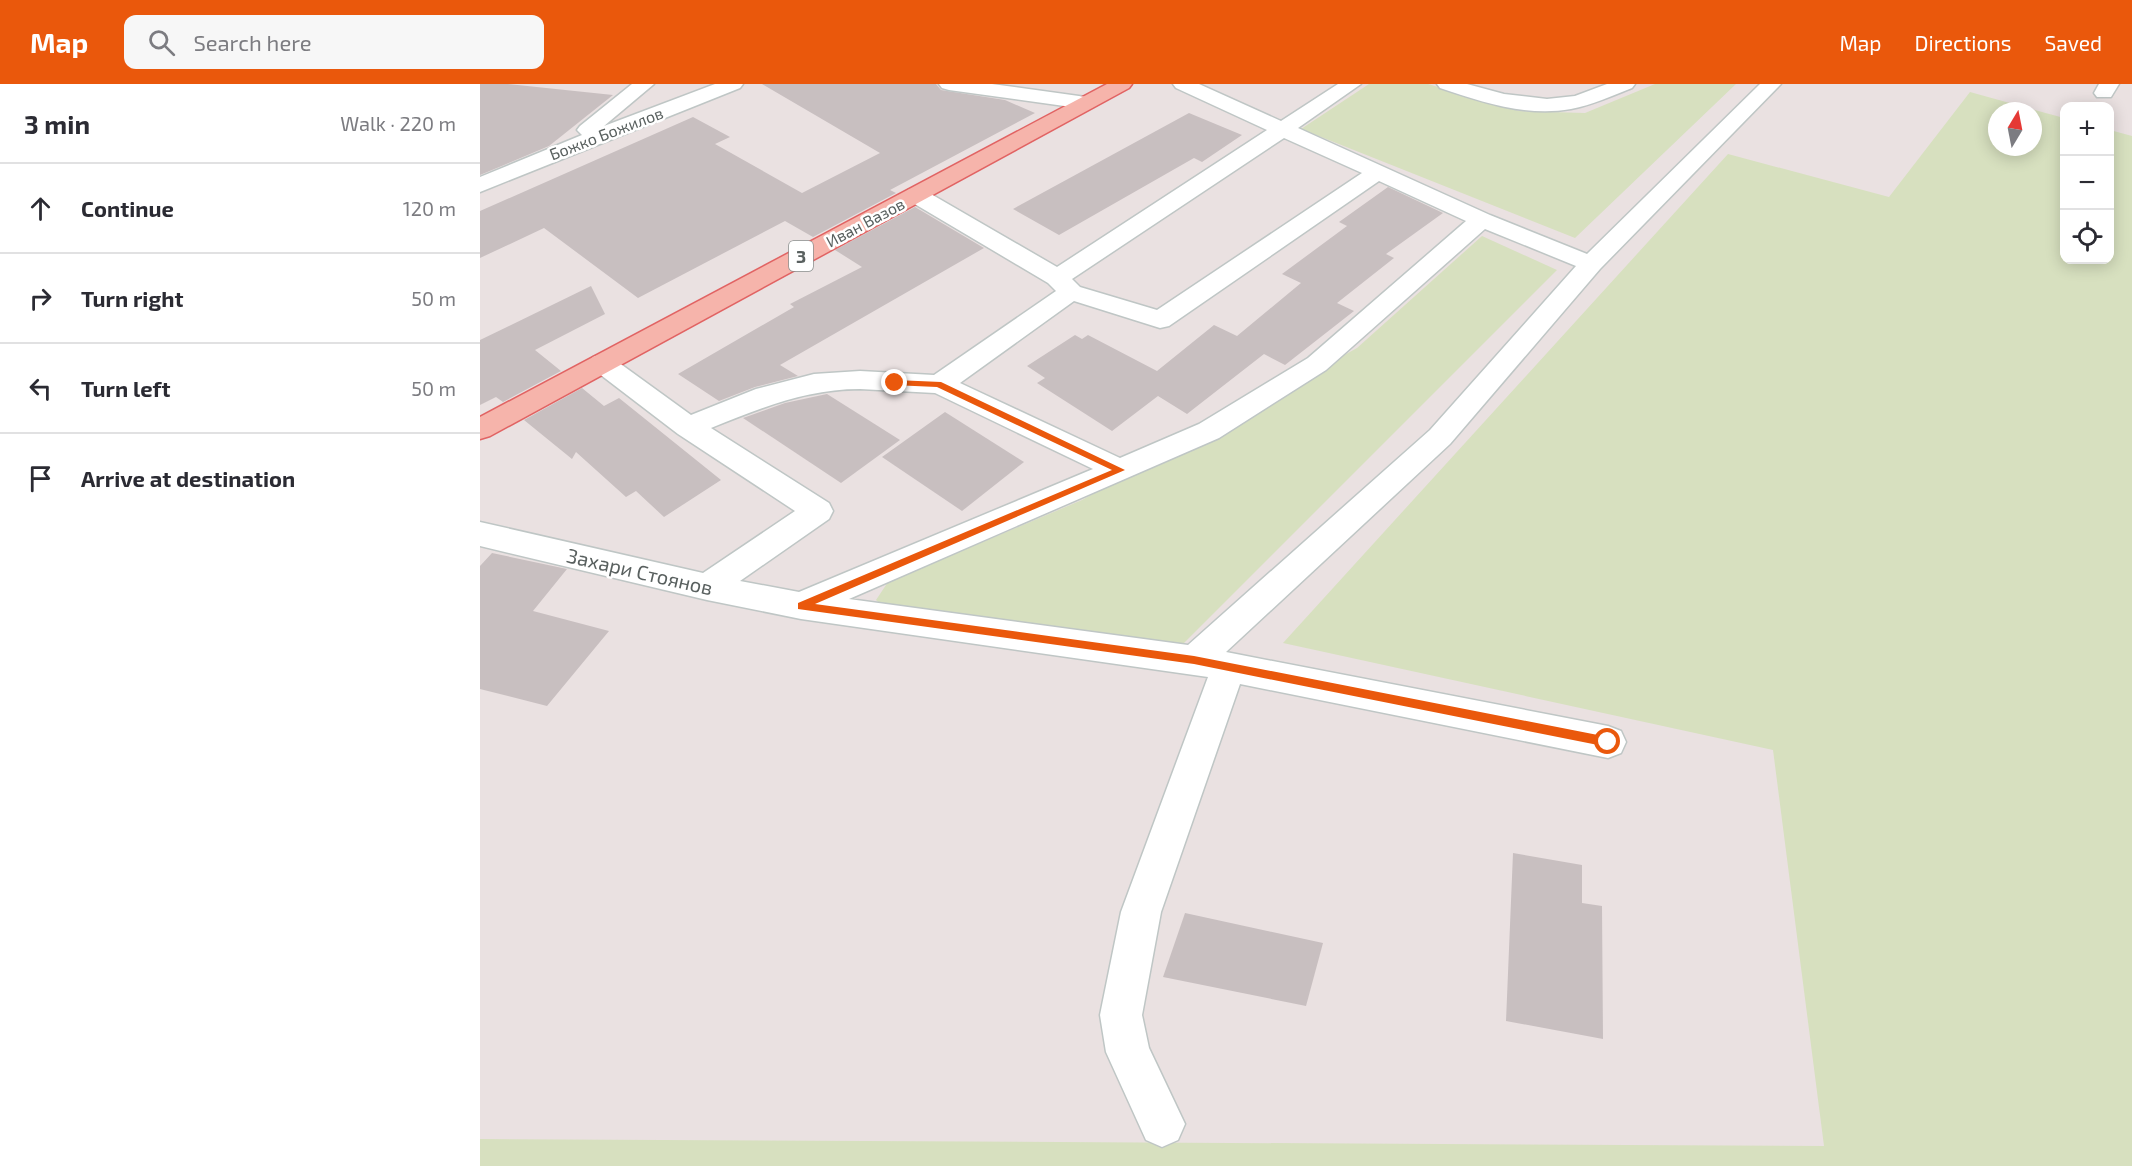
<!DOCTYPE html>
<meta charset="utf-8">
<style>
body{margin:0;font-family:"Exo 2",sans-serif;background:#f7f7f7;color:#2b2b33}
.controls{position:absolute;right:18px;top:18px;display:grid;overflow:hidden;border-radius:12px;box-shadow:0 3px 15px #0003}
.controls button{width:54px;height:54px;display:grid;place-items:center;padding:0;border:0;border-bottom:2px solid #e1e1e2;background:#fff;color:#2b2b33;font:30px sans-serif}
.compass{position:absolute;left:1508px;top:18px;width:54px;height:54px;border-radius:50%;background:#fff;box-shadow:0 3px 15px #0003;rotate:10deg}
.stop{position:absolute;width:18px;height:18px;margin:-14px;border:4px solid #ea580c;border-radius:50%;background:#fff}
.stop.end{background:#ea580c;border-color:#fff;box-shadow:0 2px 6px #0008}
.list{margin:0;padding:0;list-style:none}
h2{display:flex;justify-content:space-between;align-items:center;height:78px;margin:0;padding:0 24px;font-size:26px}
h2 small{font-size:20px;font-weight:400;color:#7c7c81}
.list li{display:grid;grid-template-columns:39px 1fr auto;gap:18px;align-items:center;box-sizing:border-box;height:90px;padding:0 24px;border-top:2px solid #e1e1e2}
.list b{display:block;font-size:22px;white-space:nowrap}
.list em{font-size:20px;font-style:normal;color:#7c7c81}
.icon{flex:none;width:33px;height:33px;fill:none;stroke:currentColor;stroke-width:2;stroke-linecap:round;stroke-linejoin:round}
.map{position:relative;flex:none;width:1652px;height:1082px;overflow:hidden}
header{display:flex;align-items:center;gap:36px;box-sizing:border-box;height:84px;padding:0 30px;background:#ea580c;color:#fff}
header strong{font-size:28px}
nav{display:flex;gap:33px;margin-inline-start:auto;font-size:21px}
.search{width:420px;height:54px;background:#f7f7f7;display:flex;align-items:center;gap:15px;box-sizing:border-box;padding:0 21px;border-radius:12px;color:#7c7c81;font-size:22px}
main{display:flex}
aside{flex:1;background:#fff}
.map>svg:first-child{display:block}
</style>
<header>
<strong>Map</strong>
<div class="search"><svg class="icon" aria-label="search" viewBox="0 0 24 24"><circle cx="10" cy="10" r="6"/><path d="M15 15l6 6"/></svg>Search here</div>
<nav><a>Map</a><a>Directions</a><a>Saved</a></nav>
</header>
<main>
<aside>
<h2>3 min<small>Walk · 220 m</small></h2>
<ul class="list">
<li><svg class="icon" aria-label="ahead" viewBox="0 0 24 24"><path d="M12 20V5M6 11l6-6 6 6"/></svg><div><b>Continue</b></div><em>120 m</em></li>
<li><svg class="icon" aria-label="right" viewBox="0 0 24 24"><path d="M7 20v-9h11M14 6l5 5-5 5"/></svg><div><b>Turn right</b></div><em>50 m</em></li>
<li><svg class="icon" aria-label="left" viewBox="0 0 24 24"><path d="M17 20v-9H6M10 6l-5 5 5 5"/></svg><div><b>Turn left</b></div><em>50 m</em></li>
<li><svg class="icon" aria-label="arrive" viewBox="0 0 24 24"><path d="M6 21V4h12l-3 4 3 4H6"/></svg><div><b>Arrive at destination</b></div></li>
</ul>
</aside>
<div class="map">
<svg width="1652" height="1082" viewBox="0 0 1652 1082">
<rect width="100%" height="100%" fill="#eae1e1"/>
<g fill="#d7e0bf" fill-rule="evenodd">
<polygon points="889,0 948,0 1039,27 1105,29 1175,0 1256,0 1095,154 821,45"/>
<path d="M1490 8 1584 34V176H1630V46L1652 52V1082H0V1055L1344 1062 1293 666 803 559 1248 70 1409 113ZM1517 27H1553V63H1517Z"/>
<polygon points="1002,152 1077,186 693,570 405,524 396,516 408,498 602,416 877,264"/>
</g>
<g fill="#c8bfc0">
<polygon points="0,0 28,0 133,11 69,62 0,91"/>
<polygon points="282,0 456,0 461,6 525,16 555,29 410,106 416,109 333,153 305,137 158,214 64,144 0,174 0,127 213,33 250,53 235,60 322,109 400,69"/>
<polygon points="709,29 762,51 722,78 714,74 579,151 533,125"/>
<polygon points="908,103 963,129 906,170 914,174 857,219 874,227 805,281 784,270 707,330 678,312 632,347 557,299 565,294 547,282 595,251 602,255 608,251 677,287 734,241 757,252 821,199 802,190 867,142 859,138"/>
<polygon points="435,123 504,164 300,281 318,292 275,303 239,317 198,290 314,223 310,220 382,183 355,166"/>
<polygon points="111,202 125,230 55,266 81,287 23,318 16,313 0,321 0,256"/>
<polygon points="102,304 124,322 139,314 241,396 184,433 156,407 146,413 96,368 92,375 44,336"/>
<polygon points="347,310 420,356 361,399 263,334 305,319"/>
<polygon points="465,328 544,378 482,427 402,373"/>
<polygon points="12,469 87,485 53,527 129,547 67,622 0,605 0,482"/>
<polygon points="1033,769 1102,781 1102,819 1122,822 1123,955 1026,937"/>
<polygon points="705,829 843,859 826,922 683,893"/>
</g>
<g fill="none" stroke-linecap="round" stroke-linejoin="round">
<defs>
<g id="minor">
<polygon points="152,0 174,0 124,42 235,0 263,0 260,4 0,108 0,93 102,51 97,46 100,42"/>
<polygon points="459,0 512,0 606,13 613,15 616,19 613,23 606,25 469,6 462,4"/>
<path d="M693 0H719L801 37 858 0H881L818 44 1010 131 1107 170 1280 0H1301L1120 185 970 360 746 568 1128 642 1141 647 1146 658 1141 669 1128 674 760 600 681 828 662 931 669 964 705 1040 698 1056 682 1063 666 1056 626 968 620 931 641 828 728 593 321 535 227 516 0 462V438L223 489 315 427 198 350 113 285 109 279 113 273 122 270 131 273 211 331 276 305 334 290 380 287 454 291 576 207 568 199 428 116 425 111 428 106 436 104 444 106 577 183 787 46 696 4ZM804 54 882 89 677 226 600 203 592 195ZM899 97 986 137 828 274 719 340 640 374 480 299 594 217 680 244 689 242ZM1005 145 1096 182 950 346 708 561 369 515 739 354 846 286ZM380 305 455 309 613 385 319 508 260 497 349 435 353 427 349 419 231 344C281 324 326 305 380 305Z"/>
<path d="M957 0H987L1024 10 1067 15 1095 12 1127 0H1155L1152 4C1132 12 1112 21 1091 25 1046 33 1002 18 960 4Z"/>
<polygon points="1619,0 1639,0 1631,13 1617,13 1614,9"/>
</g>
<polygon id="major" points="627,0 652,0 649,4 10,352 0,355 0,333"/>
</defs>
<use href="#minor" stroke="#bfc6c5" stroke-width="3"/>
<use href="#major" stroke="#e16363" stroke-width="3"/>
<use href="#minor" fill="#fff" fill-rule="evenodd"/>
<use href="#major" fill="#f6b4ab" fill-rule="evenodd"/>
</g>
<polygon fill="#ea580c" points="415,296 461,298 645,386 335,520 714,572 1128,653 1133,658 1131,661 1128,663 714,580 318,525 318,519 632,386 457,303 412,301 412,297"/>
<g text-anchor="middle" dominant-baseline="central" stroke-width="5" stroke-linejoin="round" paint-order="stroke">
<g font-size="16" fill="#59605f" stroke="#fff">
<text transform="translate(126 49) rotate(-21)">Божко Божилов</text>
<text transform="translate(385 138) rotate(-28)">Иван Вазов</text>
</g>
<rect fill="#fff" stroke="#8b908f" stroke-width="1.5" x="309" y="157" width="24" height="30" rx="4.5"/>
<g font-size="18" font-weight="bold" fill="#59605f">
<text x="321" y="172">3</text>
</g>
<g font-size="20" fill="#59605f" stroke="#fff">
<text transform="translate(160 487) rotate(13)">Захари Стоянов</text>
</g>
</g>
</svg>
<div class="controls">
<button>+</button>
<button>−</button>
<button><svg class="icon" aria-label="locate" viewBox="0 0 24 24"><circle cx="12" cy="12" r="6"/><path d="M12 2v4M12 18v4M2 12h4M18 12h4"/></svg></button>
</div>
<svg class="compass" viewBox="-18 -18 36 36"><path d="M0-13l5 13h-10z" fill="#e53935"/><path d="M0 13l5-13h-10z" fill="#7c7c81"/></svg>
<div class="stop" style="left:1128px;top:658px"></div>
<div class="stop end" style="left:415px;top:299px"></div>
</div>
</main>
